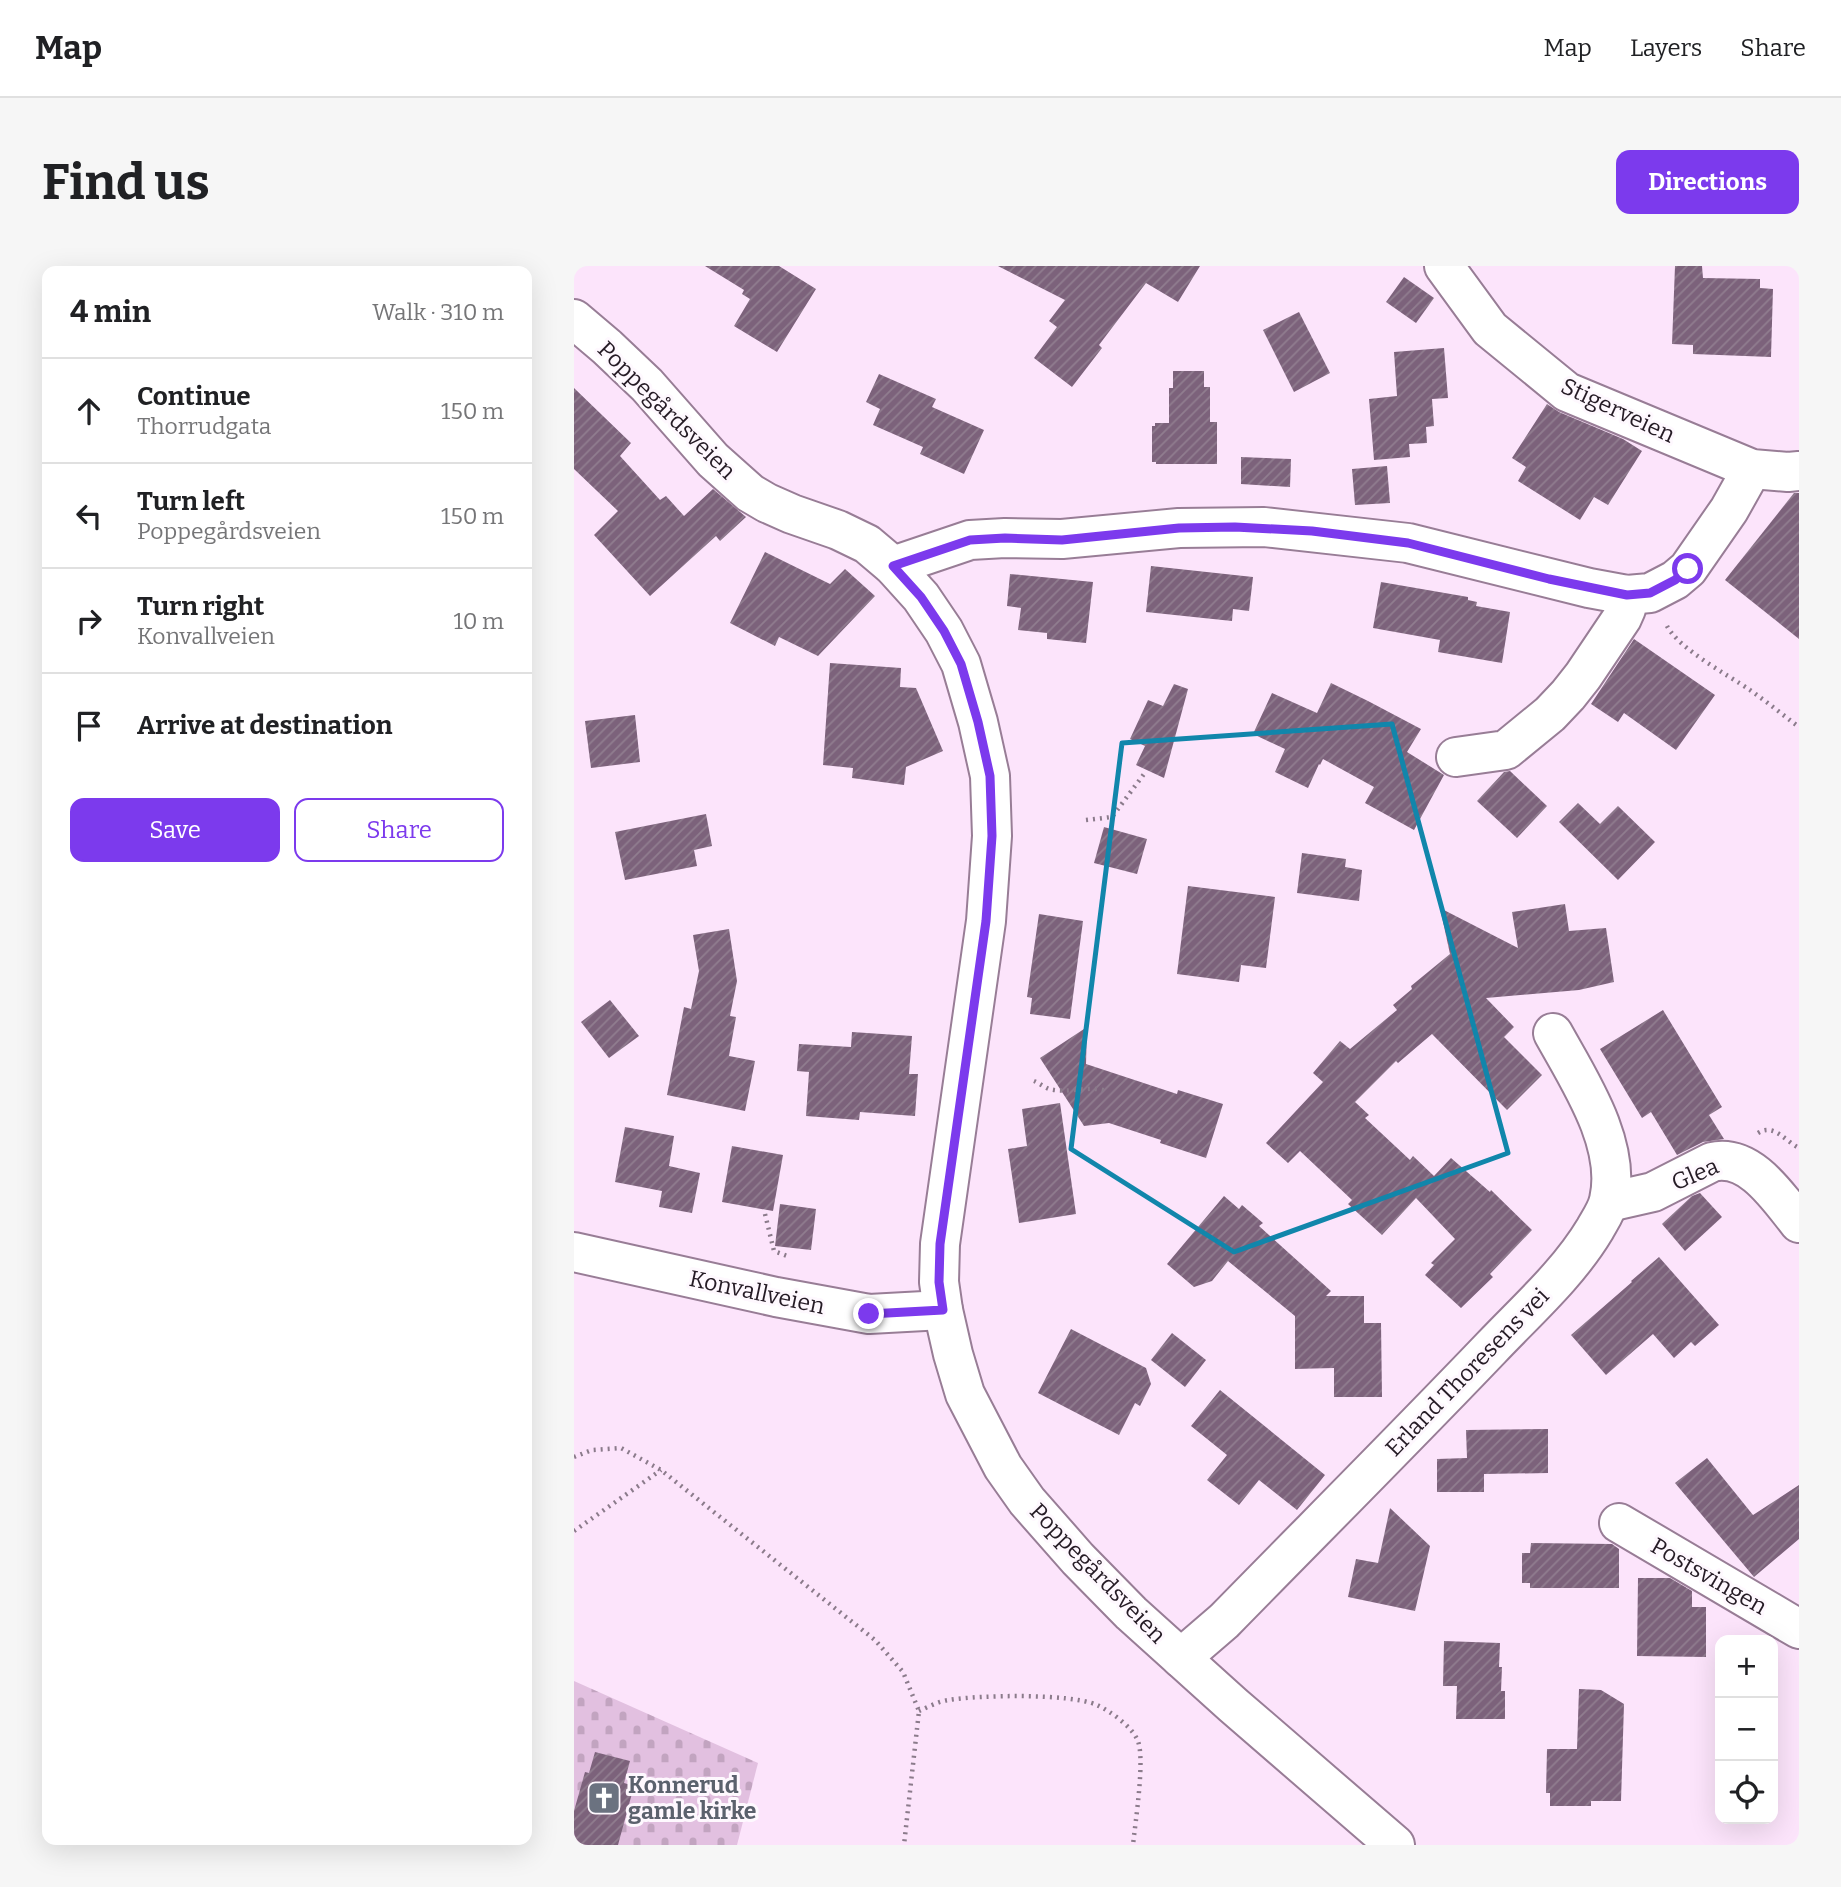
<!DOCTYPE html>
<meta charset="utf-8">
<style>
body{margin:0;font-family:Bitter,serif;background:#f6f6f6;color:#202124}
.controls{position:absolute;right:21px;bottom:21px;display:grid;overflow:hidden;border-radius:14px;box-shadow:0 7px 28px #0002}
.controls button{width:63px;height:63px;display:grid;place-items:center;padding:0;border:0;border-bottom:2px solid #e0e0e0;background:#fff;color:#202124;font:35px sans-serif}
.stop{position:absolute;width:21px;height:21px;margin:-16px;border:5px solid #7c3aed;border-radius:50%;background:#fff}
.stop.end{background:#7c3aed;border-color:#fff;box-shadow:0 2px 7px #0008}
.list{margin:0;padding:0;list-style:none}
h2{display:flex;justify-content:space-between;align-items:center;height:91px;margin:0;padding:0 28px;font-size:30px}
h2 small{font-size:23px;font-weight:400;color:#757577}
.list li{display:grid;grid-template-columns:46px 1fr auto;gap:21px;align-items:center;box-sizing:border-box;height:105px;padding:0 28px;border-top:2px solid #e0e0e0}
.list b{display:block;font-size:26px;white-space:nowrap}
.list p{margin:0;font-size:23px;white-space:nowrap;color:#757577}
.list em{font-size:23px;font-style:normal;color:#757577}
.actions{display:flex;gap:14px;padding:21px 28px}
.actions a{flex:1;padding:16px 0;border:2px solid #7c3aed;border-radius:14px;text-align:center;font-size:24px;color:#7c3aed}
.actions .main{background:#7c3aed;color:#fff}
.icon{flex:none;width:38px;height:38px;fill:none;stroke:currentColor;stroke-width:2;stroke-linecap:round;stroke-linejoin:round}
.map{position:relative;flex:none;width:1225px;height:1579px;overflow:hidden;border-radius:14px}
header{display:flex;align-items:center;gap:42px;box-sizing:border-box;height:98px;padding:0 35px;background:#fff;border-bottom:2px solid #e0e0e0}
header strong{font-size:33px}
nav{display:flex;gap:38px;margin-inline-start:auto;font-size:24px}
.intro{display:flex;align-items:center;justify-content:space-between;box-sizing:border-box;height:168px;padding:0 42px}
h1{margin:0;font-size:49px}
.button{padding:18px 32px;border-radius:14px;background:#7c3aed;color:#fff;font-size:24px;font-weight:700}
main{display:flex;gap:42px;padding:0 42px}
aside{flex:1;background:#fff;border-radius:14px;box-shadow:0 7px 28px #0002}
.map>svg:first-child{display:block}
</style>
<header>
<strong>Map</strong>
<nav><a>Map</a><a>Layers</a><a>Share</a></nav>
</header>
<div class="intro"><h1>Find us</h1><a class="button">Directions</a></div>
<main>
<aside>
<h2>4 min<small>Walk · 310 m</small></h2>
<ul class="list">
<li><svg class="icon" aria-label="ahead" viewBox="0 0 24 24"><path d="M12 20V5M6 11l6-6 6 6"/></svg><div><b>Continue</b><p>Thorrudgata</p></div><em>150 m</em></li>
<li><svg class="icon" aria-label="left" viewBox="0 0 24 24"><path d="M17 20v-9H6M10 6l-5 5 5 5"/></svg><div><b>Turn left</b><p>Poppegårdsveien</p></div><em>150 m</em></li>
<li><svg class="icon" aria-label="right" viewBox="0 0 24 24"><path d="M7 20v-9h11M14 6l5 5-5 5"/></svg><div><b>Turn right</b><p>Konvallveien</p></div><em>10 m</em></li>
<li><svg class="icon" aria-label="arrive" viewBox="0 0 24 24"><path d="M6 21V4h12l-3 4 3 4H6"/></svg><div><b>Arrive at destination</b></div></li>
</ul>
<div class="actions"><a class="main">Save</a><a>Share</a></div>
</aside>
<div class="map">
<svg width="1225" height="1579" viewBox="0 0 1225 1579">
<defs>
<pattern id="cemetery-stones" width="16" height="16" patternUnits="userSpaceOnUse" patternTransform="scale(1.75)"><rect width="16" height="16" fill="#e2c0e0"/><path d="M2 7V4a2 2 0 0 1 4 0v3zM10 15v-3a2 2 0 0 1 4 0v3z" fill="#c2a4c0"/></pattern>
<pattern id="building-hatch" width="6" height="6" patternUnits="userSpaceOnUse" patternTransform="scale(1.75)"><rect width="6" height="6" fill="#7c627b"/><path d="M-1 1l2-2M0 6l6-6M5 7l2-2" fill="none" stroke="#907d8f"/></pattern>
</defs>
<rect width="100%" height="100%" fill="#fce4fb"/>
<polygon fill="url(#cemetery-stones)" points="0,1415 184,1497 163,1579 0,1579"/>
<g fill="url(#building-hatch)">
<polygon points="131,0 205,0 242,23 203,86 160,60 176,33 168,28 170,24"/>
<polygon points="424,0 626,0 604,36 572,17 525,79 528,82 498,121 460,92 483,61 475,55 491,34"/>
<polygon points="1101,0 1128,0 1129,12 1186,13 1186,22 1199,23 1197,91 1119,88 1119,79 1098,78"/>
<polygon points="830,11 860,32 842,57 812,36"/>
<polygon points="725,46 756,107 720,126 689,64"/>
<polygon points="870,82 874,132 858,133 860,160 852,161 853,177 835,178 836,191 800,194 795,133 823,130 820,86"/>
<polygon points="599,105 630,105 630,121 636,121 636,156 643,156 643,198 582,198 582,196 578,196 578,160 581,160 581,157 595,157 595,122 599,122"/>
<polygon points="305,108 362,133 358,141 410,164 390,208 346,188 349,181 299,159 306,143 292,136"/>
<polygon points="0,122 57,177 46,190 86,234 92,230 110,250 139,223 172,251 146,275 142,270 76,330 20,269 44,245 0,203"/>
<polygon points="973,138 985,146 1049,173 1068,185 1034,239 1020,231 1006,254 944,215 952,201 938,192"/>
<polygon points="667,191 717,193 716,221 667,218"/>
<polygon points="813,200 816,237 781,239 778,203"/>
<polygon points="1220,227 1225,227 1225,373 1151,314"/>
<polygon points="191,286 256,318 271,303 301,330 244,390 205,371 201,380 156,357"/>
<polygon points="577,300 679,311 675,345 659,343 658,355 572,346"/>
<polygon points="436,308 519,316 512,377 473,373 473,367 444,364 447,342 433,340"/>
<polygon points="807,316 894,331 894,334 903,336 902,340 936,346 928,397 864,386 866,374 799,362"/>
<polygon points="1060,373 1141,429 1102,484 1050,447 1044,456 1017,438"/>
<polygon points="256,397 327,402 326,421 342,422 369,485 332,501 330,519 278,512 279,502 249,499"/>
<polygon points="757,417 794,435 847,463 833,486 870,509 840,564 791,537 800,521 749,493 746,499 745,498 734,522 701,506 711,483 679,468 698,427 743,447"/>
<polygon points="600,418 614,423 590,512 562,499 571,480 556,473 574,434 589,440"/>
<polygon points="61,449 66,496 17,502 11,455"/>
<polygon points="936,505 973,540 943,572 903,535 930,506"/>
<polygon points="1004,537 1026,558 1044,540 1081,576 1044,614 985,556"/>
<polygon points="132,548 138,580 120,584 123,600 51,614 41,566"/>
<polygon points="530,561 573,573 563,608 520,597"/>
<polygon points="728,587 772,593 771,601 788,604 785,635 723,627"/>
<polygon points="614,620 701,631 692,702 667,699 665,716 603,708"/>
<polygon points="991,638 995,665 1032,662 1040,716 1005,724 912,732 940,761 930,771 968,809 933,844 858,768 824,797 822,795 781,836 795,849 791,852 836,894 839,890 860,910 877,892 916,926 917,924 958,964 916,1008 919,1011 887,1042 851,1009 860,999 857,997 881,973 842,932 808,969 774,938 778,934 726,885 714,897 692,877 749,816 739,807 766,775 776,783 823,744 819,739 838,723 837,720 876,688 866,642 944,682 938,646"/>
<polygon points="465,648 509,655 496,753 456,748 458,732 453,731"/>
<polygon points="155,663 163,715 156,750 162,751 155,790 181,795 171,845 93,829 110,741 117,743 125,705 119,669"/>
<polygon points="36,734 65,770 35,792 7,756"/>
<polygon points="1089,744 1148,841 1135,849 1150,873 1129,876 1103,889 1077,846 1068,852 1026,783"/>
<polygon points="513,761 512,798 603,828 604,824 649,838 632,892 586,877 587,874 535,857 510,860 466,792"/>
<polygon points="278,766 338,770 335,808 344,808 341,850 286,846 285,854 232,850 235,806 223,805 225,778 277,781"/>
<polygon points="486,837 502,948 445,957 434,883 453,880 448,843"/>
<polygon points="51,861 100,870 95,900 126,907 118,947 85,941 88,925 41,916"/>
<polygon points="158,880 209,889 199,945 148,936"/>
<polygon points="1126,927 1148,951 1111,985 1088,958 1118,930"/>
<polygon points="650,930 665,943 668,939 689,957 685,960 757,1025 752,1030 790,1030 790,1057 807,1057 808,1131 760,1131 760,1102 721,1103 721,1050 654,995 638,1015 620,1021 593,998"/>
<polygon points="206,938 242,943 237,984 201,980"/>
<polygon points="1085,991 1145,1059 1121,1080 1117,1076 1100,1092 1079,1068 1032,1109 997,1069 1058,1016 1057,1015"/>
<polygon points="497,1063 572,1102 577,1118 566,1140 561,1137 545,1169 464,1127"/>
<polygon points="598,1067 632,1094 611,1121 577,1094"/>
<polygon points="646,1124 751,1209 723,1244 685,1214 665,1239 633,1214 653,1189 617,1160"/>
<polygon points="974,1163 974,1207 910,1208 910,1226 863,1226 863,1193 893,1192 892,1164"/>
<polygon points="1133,1192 1179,1249 1225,1219 1225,1273 1180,1311 1101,1217"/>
<polygon points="816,1242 856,1280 841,1345 774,1331 782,1293 804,1297"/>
<polygon points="957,1277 1038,1278 1045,1283 1045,1322 956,1322 956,1317 948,1317 948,1287 956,1287"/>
<polygon points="1064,1312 1096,1312 1118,1325 1118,1341 1132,1341 1132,1391 1063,1390"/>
<polygon points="870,1375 926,1377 925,1401 928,1401 927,1425 931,1425 931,1453 882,1453 883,1420 869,1420"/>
<polygon points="1005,1423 1027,1424 1050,1438 1047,1535 1017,1535 1017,1540 976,1540 976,1527 972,1527 973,1483 1003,1483"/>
<polygon points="21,1486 56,1495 50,1517 60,1520 44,1579 0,1579 0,1545 11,1506 15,1507"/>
</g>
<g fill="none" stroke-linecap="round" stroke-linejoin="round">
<defs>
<g id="minor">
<polyline points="870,0 916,63 993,126 1178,203 1214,206 1225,205"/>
<polyline points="0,53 33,81 73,119 139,194 176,227 193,237 218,248 264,264 293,278 319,300 347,331 370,365 387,398 404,456 416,510 418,570 412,655 366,978 365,1016 369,1044 379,1088 391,1128 429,1201 453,1235 504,1293 557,1347 659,1439 821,1579"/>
<polyline points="319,300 396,274 431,272 488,273 605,262 690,261 834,277 1015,322 1053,329 1076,327 1101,314 1114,303 1155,244 1178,203"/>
<polyline points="882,491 932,484 976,448 994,429 1009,410 1048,352 1052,343 1053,329"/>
<path d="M1035 936 1079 926 1138 896C1176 887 1204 931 1225 957"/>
<polyline points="0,986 202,1031 295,1048 369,1044"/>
<polyline points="1045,1257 1225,1363"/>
<path d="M607 1392 650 1355C739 1264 829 1174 917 1082 953 1044 994 1008 1021 963 1026 954 1033 944 1035 934 1048 878 1005 814 979 767"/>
</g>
</defs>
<use href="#minor" stroke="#987d96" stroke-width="42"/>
<g stroke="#8b7b8b" stroke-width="4.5" stroke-dasharray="2 5" stroke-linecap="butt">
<path d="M1093 360C1105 383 1154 409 1176 424 1193 436 1209 449 1225 461"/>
<polyline points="512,554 538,551 570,508"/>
<path d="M460 815C465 817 470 821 475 823 494 828 514 819 533 825"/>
<path d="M1184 867C1200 857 1211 875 1225 882"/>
<polyline points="191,948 200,985 216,991"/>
<polyline points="0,1191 18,1184 47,1182 87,1204 301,1374 329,1406 345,1445 330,1579"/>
<polyline points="0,1265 87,1204"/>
<path d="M345 1445C354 1441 365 1435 375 1434 405 1429 496 1427 523 1439 536 1445 557 1460 563 1473 572 1489 561 1558 559 1579"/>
</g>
<use href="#minor" stroke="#fff" stroke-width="38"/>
</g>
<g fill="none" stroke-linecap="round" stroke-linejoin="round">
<polyline stroke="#7c3aed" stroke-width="9" points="295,1048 369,1044 365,1016 366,978 412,655 418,570 416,510 404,456 387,398 370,365 347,331 319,300 396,274 431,272 488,274 605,262 661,261 738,265 834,277 975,313 1053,329 1076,327 1101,314 1114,303"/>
</g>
<path fill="none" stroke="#1186ab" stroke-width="5" stroke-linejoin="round" d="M818 458 934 887 660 986 497 883 548 477Z"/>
<defs>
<symbol id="church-square" viewBox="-11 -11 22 22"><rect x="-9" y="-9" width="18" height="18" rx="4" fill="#6b7280" stroke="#fef8fe"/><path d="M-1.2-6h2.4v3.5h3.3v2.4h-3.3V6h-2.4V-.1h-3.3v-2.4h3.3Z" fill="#fff"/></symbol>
</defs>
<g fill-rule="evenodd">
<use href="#church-square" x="11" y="1513" width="38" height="38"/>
</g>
<g text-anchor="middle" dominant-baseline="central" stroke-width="6" stroke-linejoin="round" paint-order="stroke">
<g font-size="23" fill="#251b25" stroke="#fef8fe">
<text transform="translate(93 144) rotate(45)">Poppegårdsveien</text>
<text transform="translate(1044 144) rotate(25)">Stigerveien</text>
<text transform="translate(1121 908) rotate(-23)">Glea</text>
<text transform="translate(183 1026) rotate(12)">Konvallveien</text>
<text transform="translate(893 1106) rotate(-46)">Erland Thoresens vei</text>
<text transform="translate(524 1307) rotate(46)">Poppegårdsveien</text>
<text transform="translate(1135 1310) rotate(30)">Postsvingen</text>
</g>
<g font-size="23" font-weight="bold" fill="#5b616d" stroke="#fef8fe" text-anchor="start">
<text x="54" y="1519">Konnerud<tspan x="54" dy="26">gamle kirke</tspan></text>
</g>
</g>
</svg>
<div class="controls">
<button>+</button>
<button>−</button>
<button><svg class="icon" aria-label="locate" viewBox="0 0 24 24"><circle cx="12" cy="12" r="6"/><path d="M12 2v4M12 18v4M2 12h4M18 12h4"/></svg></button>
</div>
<div class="stop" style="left:1114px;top:303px"></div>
<div class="stop end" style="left:295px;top:1048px"></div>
</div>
</main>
